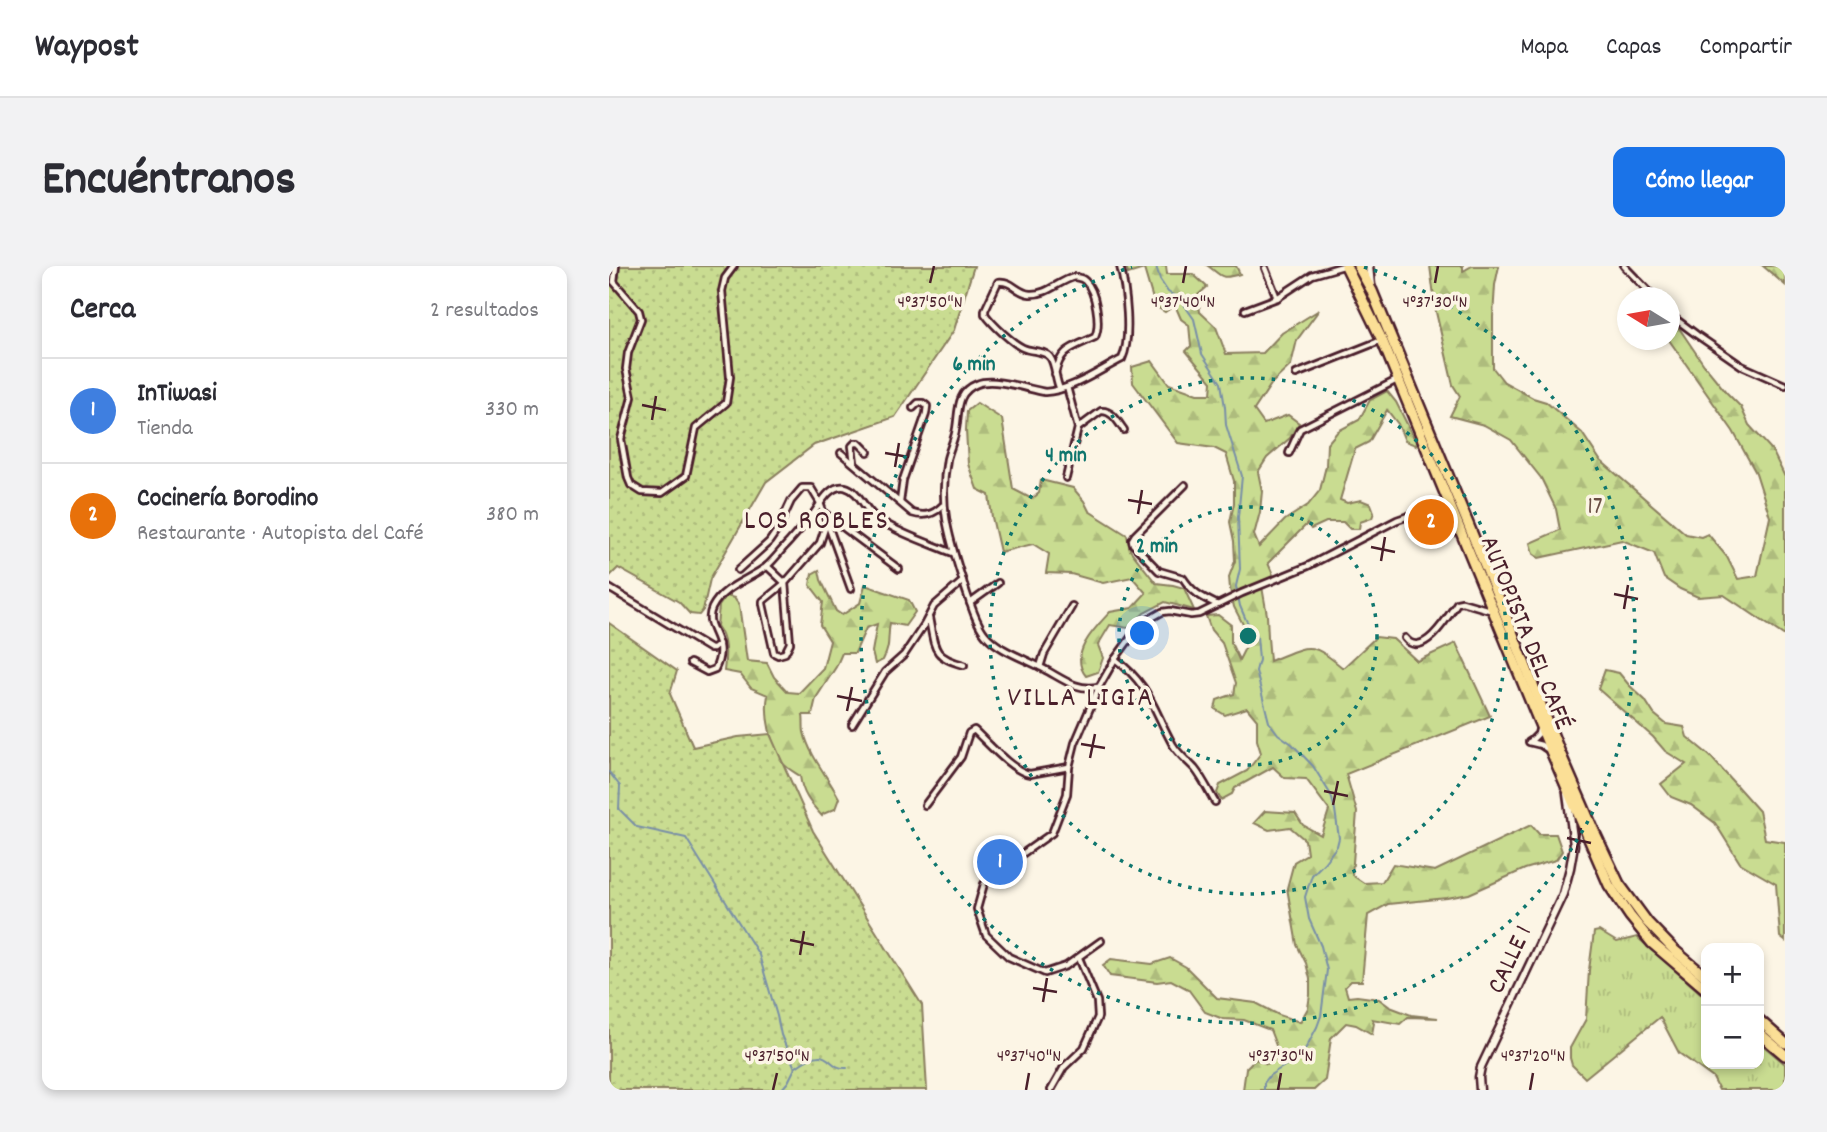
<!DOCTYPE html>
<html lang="es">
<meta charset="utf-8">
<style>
body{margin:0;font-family:Dekko,sans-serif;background:#f2f2f3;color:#2b2b33}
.controls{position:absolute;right:21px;bottom:21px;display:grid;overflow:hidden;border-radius:14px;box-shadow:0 4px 10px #0003}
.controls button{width:63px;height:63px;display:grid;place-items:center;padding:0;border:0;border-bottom:2px solid #e1e1e2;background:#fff;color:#2b2b33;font:35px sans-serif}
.compass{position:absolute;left:1008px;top:21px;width:63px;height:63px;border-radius:50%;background:#fff;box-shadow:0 4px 10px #0003;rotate:281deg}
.you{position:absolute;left:534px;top:368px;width:24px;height:24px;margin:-18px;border:5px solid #fff;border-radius:50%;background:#1a73e8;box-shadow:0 0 0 10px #1a73e833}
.badge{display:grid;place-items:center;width:46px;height:46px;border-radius:50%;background:#1a73e8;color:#fff;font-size:23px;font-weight:700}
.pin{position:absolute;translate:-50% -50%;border:4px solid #fff;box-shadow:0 2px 7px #0006}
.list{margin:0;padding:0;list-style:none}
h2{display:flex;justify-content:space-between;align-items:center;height:91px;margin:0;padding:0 28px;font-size:30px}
h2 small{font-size:23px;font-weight:400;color:#7c7c81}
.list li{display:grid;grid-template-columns:46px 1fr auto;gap:21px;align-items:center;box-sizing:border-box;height:105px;padding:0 28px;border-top:2px solid #e1e1e2}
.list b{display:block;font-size:26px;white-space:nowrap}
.list p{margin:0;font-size:23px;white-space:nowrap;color:#7c7c81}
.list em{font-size:23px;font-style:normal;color:#7c7c81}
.map{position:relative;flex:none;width:1176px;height:824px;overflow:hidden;border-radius:14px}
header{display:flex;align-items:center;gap:42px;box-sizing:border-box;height:98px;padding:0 35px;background:#fff;border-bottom:2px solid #e1e1e2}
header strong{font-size:33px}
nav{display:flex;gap:38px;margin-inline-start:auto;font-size:24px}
.intro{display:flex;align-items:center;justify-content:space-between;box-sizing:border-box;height:168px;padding:0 42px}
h1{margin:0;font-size:49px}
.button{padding:18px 32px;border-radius:14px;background:#1a73e8;color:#fff;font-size:24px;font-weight:700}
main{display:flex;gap:42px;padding:0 42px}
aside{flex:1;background:#fff;border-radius:14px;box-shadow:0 4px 10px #0003}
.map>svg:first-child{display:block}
</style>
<header>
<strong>Waypost</strong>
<nav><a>Mapa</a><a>Capas</a><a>Compartir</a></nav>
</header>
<div class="intro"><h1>Encuéntranos</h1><a class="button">Cómo llegar</a></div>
<main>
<aside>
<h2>Cerca<small>2 resultados</small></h2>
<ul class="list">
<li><span class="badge" style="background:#3f7fe0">1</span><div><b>InTiwasi</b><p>Tienda</p></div><em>330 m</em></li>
<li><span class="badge" style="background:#e8710a">2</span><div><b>Cocinería Borodino</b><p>Restaurante · Autopista del Café</p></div><em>380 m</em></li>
</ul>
</aside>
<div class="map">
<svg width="1176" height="824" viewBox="0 0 1176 824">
<defs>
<pattern id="grass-tufts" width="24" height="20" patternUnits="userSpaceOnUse" patternTransform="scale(1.75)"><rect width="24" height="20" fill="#c9dc91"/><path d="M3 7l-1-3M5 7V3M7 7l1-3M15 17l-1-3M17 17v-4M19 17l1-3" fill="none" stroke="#aebc7d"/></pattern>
<pattern id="forest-firs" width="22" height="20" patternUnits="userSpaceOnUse" patternTransform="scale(1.75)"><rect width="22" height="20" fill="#c9dc91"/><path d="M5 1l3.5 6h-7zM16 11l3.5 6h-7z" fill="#aebc7d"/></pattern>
<pattern id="park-dots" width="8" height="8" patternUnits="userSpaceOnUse" patternTransform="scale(1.75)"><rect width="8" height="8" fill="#c9dc91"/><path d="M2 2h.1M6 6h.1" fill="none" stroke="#aebc7d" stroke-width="1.8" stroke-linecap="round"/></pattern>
</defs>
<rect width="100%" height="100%" fill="#fcf5e5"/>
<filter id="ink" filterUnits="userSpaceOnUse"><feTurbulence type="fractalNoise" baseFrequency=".0143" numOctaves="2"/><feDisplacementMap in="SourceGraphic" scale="14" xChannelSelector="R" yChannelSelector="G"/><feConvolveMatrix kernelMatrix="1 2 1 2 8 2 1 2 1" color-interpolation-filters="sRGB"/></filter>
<g filter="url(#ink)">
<polygon fill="url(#grass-tufts)" stroke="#8a7e5e" stroke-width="2" points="990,665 1008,676 1028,671 1097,732 1097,798 1150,798 1150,776 1176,798 1176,824 1110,824 1104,812 1070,787 1051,751 976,812 963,799 961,792 961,782 977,753 980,704 985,666"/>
<g fill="url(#forest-firs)" stroke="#8a7e5e" stroke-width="2">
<path d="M517 0H557L558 8H584L598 21 589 29 591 46 607 61 617 88 654 87 673 67 710 44 688 74 682 99 663 117 645 144 655 158 679 149 690 157 681 172 658 192 649 206 653 225 651 246 645 269 650 281 676 254 699 239 711 224 717 200 718 178 729 165 750 154 761 134 778 125 787 136 809 180 796 175 789 158 778 144 760 176 746 183 731 234 738 237 752 234 762 238 765 246 763 252 751 256 750 263H741L734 256H717L702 263 698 258 659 297 665 311 652 315 658 349 659 371 661 395C701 379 700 374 734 402L767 371 784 373 808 395 847 377 881 450 737 508 748 546 743 609 755 617 773 616 784 598 826 605 922 559 930 568H947L953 585 947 594 916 603 860 628 838 632 779 638 759 649 753 715H742L736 721 739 731 748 730 770 733 781 741 802 749 829 752 799 751 791 758 763 753 765 757 763 768 747 759 737 757 722 772 716 814 705 824H634L637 802 646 793 658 798 671 790 661 764 635 754 614 753 596 746 579 723 562 714 548 716 501 710 494 699 502 693 543 698 561 692 577 701 608 732 647 737 670 749 691 756 699 742 701 729V713L697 697 688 679 678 622 685 596 698 588 696 574 681 561 660 564 645 557 656 545 686 547 694 559 712 569 720 544 697 513 676 512 664 501 626 522 623 528 612 534 608 527 611 519 638 505 652 487 648 474V454L638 442 616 449 606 443 608 434 625 428 627 417 613 377 602 364 597 350 609 349 622 359V377L630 394 641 372 625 341 621 323 620 311 626 295 625 275 621 256 625 237V215L617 188 605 182 569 177 524 117 523 101 543 95 560 118 588 128H602L603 116 577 85 582 80 580 59 572 53 566 39 556 46 546 40 535 3 519 8Z"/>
<path d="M599 0H627L631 8C611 14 613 10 599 0Z"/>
<polygon points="821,0 854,0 854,5 863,0 890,0 886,19 884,51 884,102 895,116 924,132 937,136 973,167 991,194 1077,268 1092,271 1099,268 1118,291 1129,313 1148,310 1161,251 1147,207 1124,165 1060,74 1061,63 1070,62 1095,99 1117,126 1132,141 1140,159 1163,184 1176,211 1176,370 1115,329 1089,331 1071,323 1055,312 1045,287 1013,274 930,292 924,288 921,277 951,264 947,243 932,212 902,174 875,159 841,150 851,130 844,119 827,46"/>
<polygon points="1154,0 1176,0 1176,19"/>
<path d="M368 137 393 153 404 223 423 233 430 227 432 214 464 222 475 235 480 245 518 269 521 284 547 317 564 319 575 322 585 344 556 336 535 347 519 362 501 359 489 379 494 392 489 406 477 410C459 388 486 362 501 346L523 342 537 327 523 311 494 317 462 308 437 307 440 288 424 278 391 286 383 251 380 229 368 223 359 198 357 164 358 145Z"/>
<path d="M210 304 212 314 227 345 233 349 251 337 256 319 300 334 306 346 296 360 281 357C278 373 282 379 274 394L266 398 263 386 268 358 257 362 246 387H233L227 401 207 432 203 449H194C195 454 194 461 195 466 200 489 219 511 230 532L226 543 214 548 213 550C201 537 193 527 191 510 185 506 177 502 173 496 162 478 155 450 159 429L142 422 131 408 115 405C117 389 118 373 108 360L110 340 117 330 125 332 130 339 138 395 158 397 165 411 179 426 190 427 214 402 221 375 211 359 214 336 201 319 203 308Z"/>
<polygon points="996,404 1010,407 1020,419 1036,434 1045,448 1057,458 1075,461 1078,471 1101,490 1150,545 1156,573 1176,576 1176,675 1171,671 1167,618 1131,597 1106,557 1082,539 1062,531 1052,518 1077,498 1056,485 1044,471 989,423"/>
</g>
<g fill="url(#park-dots)" stroke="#8a7e5e" stroke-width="2">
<polygon points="0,0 365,0 345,64 286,151 205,179 157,216 101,313 94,344 90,349 81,348 70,336 9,302 0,311"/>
<polygon points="0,357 68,405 61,428 84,481 129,471 161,468 204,565 313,739 318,824 0,824"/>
</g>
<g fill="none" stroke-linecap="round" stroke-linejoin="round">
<g stroke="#798fa7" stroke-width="2">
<polyline points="547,0 551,14 559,26 571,33 585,53 593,88 612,117 616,141 617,159 633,210 629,251 631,303 627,320 631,340 637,354 648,370 650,394 647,405 660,456 669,468 683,478 704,500 722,529 726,544 730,572 728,580 715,597 703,609 696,631 700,653 712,680 718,704 712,750 708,761 693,789 661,809 655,817 655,824"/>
<polyline points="0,506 11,520 10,543 28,561 77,572 150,689 168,750 172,769 186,802 179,816 172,824"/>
<path d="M187 801C223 775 216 804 238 802"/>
</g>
<defs>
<g id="street">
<polyline points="7,0 5,16 30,45 32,53 19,87 17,103 23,131 12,173 19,212 22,219 33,226 53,227 77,210 87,162 117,137 121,111 113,25 116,12 125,0"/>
<polyline points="1015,0 1046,32"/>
<polyline points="656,2 668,32"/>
<polyline points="636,44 668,32 703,9 734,0"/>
<polyline points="1060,48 1088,69 1133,100 1176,119"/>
<path d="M446 108C452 82 463 82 486 71 492 58 487 25 476 15 472 11 469 12 465 11 450 15 438 29 421 28 408 27 403 14 389 16L376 44V48C383 58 403 77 414 82 422 86 435 84 441 91 447 99 446 114 451 123"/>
<polyline points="687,108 773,74"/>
<path d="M469 162 492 145C503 144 509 156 515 164"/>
<path d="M232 187 303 247C315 251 324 249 333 240"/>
<polyline points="680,187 691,163 788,114"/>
<polyline points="245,196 243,180 246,177 250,177 259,186"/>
<polyline points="457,212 469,162 458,121"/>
<path d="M576 219 526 269 523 274 524 278 550 305 574 312C583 326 592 331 607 338"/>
<polyline points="291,236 294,214 317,148 318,140 314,137 309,137 304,142"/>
<polyline points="215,247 290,303"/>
<polyline points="158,300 176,317 154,335 154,338 165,387 169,389 176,387 181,377 176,317 211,277 218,256"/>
<polyline points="129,304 160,276 169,263 182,235 193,222 202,222 211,237 242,323"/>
<polyline points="0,322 101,383 104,383 110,378"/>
<polyline points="361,337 389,317"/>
<path d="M320 352C326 382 323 391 355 399"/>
<path d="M796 372C813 394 839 351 848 337L853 336 884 345"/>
<path d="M506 393C541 419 544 443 564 479 570 489 579 495 586 503 594 513 600 526 606 536"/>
<path d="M81 397 98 406 106 403C121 373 93 363 103 342 114 320 140 314 158 300 166 293 172 284 180 276 187 268 194 260 201 252 210 242 219 218 236 221 250 224 255 243 266 251 289 267 317 276 344 287"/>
<polyline points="431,401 435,388 463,340"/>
<path d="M489 421C467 425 454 413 435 403 415 392 390 385 376 368 366 356 360 333 355 319 341 274 329 241 338 193 340 185 344 176 346 168 351 148 345 127 368 118 385 111 418 123 436 126 461 125 491 104 513 93 523 72 517 23 511 0"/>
<polyline points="243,459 276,406 295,389 315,359 325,340 354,315"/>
<polyline points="920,476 932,479 938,483"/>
<polyline points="921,476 929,468 931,460"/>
<path d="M316 539 352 491 360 467 365 464C378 476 404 506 421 508L460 501"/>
<polyline points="492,675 457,700 436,707 400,691 377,669 368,643 375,618 386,607 443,567 458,528 460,501 466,477 490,421 506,393 525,367 537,355 553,346 561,345 582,349 590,348 633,327 699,300 788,254 840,236"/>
<polyline points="442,824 455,801 475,782 489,751 488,735 470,692"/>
</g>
<g id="secondary">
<polyline points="760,0 762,19"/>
<polyline points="871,824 870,811 872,801 954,628 961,602 965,579 958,528"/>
</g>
<g id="highway">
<polyline points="737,0 773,74 942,485 1000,619 1021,650 1043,677 1097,723"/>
<polyline points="749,0 763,25 890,333 951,487 984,563 1010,618 1038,656 1065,684 1097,711"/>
<polyline points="1150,754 1176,777"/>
<polyline points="1150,767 1176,789"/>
</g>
</defs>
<use href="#street" stroke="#4a1f2b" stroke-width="10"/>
<use href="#secondary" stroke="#4a1f2b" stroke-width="11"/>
<use href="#highway" stroke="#4a1f2b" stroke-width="14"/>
<use href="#street" stroke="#fcf5e5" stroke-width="4.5"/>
<use href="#secondary" stroke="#fcf5e5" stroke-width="6"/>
<use href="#highway" stroke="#fbdf96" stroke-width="9"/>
</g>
</g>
<path fill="none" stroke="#4a1f2b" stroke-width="2.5" d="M321 17 325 0M574 17 577 0M826 17 829 0M33 139 57 144M43 154 47 130M276 187 300 191M286 201 290 177M519 234 543 238M529 248 533 224M762 281 786 286M772 295 776 271M1005 328 1029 333M1015 343 1019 319M228 430 253 435M238 445 243 421M472 478 496 482M481 492 486 468M715 525 739 530M724 539 729 515M958 572 982 577M967 587 972 562M181 674 205 679M191 689 195 665M424 722 448 726M434 736 438 712M164 824 168 807M417 824 420 807M669 824 672 807M921 824 924 807"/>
<g fill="none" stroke="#0f766e" stroke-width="3.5" stroke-dasharray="3.5 7">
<circle cx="639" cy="370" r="129"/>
<circle cx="639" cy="370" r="258"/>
<path d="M755 1A387 387 0 1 1 523 1"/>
</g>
<g text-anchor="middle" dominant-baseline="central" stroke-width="7" stroke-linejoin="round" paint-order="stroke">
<g font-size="26" fill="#6a4e44" stroke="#fcf5e5">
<text x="986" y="241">17</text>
</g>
<g font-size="26" fill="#4a1f2b" stroke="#fcf5e5">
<text transform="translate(916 367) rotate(68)">AUTOPISTA DEL CAFÉ</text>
<text transform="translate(902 694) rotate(-65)">CALLE 1</text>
</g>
<g font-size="28" letter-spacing="2" fill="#4a1f2b" stroke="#fcf5e5">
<text x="208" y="257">LOS ROBLES</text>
<text x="472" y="434">VILLA LIGIA</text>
</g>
</g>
<g font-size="18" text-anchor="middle" fill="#4a1f2b" stroke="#fcf5e5" stroke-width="7" stroke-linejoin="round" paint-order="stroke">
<text x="321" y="41">4°37'50"N</text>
<text x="574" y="41">4°37'40"N</text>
<text x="826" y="41">4°37'30"N</text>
<text x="168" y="795">4°37'50"N</text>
<text x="420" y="795">4°37'40"N</text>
<text x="672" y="795">4°37'30"N</text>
<text x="924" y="795">4°37'20"N</text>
</g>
<circle cx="639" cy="370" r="10" fill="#0f766e" stroke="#fcf5e5" stroke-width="3.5"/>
<g font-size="21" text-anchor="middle" font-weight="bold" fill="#0f766e" stroke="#fcf5e5" stroke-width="7" stroke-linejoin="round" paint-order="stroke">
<text x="365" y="104">6 min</text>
<text x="457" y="195">4 min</text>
<text x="548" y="286">2 min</text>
</g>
</svg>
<div class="controls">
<button>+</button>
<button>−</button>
</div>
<svg class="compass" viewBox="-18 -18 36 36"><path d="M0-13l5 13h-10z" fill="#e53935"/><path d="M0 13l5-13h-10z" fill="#7c7c81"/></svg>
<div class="you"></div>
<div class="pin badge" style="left:391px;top:596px;background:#3f7fe0">1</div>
<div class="pin badge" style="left:822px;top:256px;background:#e8710a">2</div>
</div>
</main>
